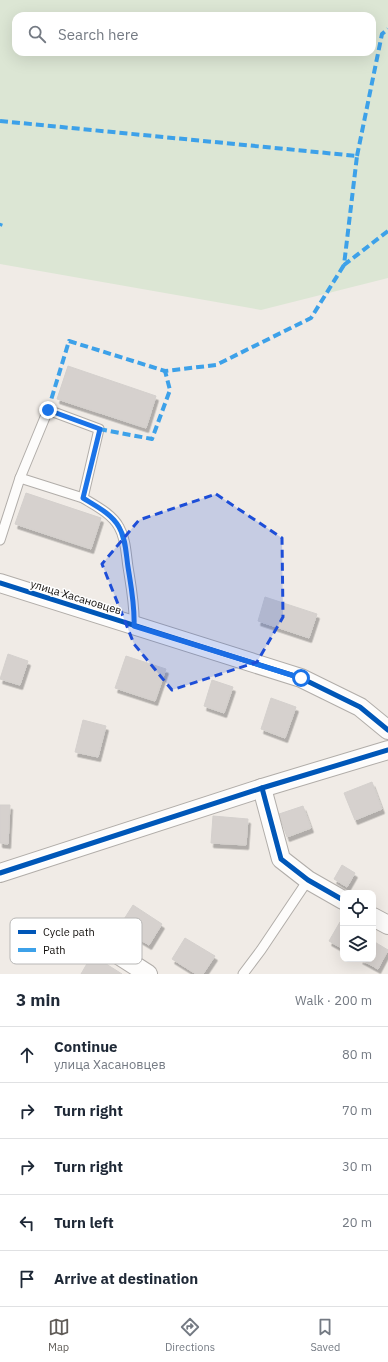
<!DOCTYPE html>
<meta charset="utf-8">
<style>
body{margin:0;font-family:"IBM Plex Sans",sans-serif;background:#f6f6f7;color:#1f2937}
.controls{position:absolute;right:12px;bottom:12px;display:grid;overflow:hidden;border-radius:8px;box-shadow:0 4px 16px #0002}
.controls button{width:36px;height:36px;display:grid;place-items:center;padding:0;border:0;border-bottom:1px solid #e0e1e3;background:#fff;color:#1f2937;font:20px sans-serif}
.stop{position:absolute;width:12px;height:12px;margin:-9px;border:3px solid #1a73e8;border-radius:50%;background:#fff}
.stop.end{background:#1a73e8;border-color:#fff;box-shadow:0 1px 4px #0008}
.list{margin:0;padding:0;list-style:none}
h2{display:flex;justify-content:space-between;align-items:center;height:52px;margin:0;padding:0 16px;font-size:17px}
h2 small{font-size:13px;font-weight:400;color:#747a83}
.list li{display:grid;grid-template-columns:26px 1fr auto;gap:12px;align-items:center;box-sizing:border-box;height:56px;padding:0 16px;border-top:1px solid #e0e1e3}
.list b{display:block;font-size:15px;white-space:nowrap}
.list p{margin:0;font-size:13px;white-space:nowrap;color:#747a83}
.list em{font-size:13px;font-style:normal;color:#747a83}
.icon{flex:none;width:22px;height:22px;fill:none;stroke:currentColor;stroke-width:2;stroke-linecap:round;stroke-linejoin:round}
.map{position:relative;flex:none;width:388px;height:974px;overflow:hidden}
.search{position:absolute;background:#fff;box-shadow:0 4px 16px #0002;left:12px;right:12px;top:12px;height:44px;display:flex;align-items:center;gap:10px;box-sizing:border-box;padding:0 14px;border-radius:12px;color:#747a83;font-size:15px}
.sheet{height:332px;background:#fff}
nav{display:flex;justify-content:space-around;align-items:center;box-sizing:border-box;height:56px;border-top:1px solid #e0e1e3;background:#fff;font-size:11px;color:#747a83}
nav a{display:grid;justify-items:center;gap:2px}
nav .on{color:#605c58}
.map>svg:first-child{display:block}
</style>
<div class="map">
<svg width="388" height="974" viewBox="0 0 388 974">
<defs>
<filter id="shadow"><feDropShadow dx="2.5" dy="4.5" stdDeviation="0" flood-color="#0004"/></filter>
</defs>
<rect width="100%" height="100%" fill="#f0ebe6"/>
<path fill="#dce6d4" fill-rule="evenodd" d="M0 0H388V278L261 310 0 264ZM16 16H372V52H16Z"/>
<g fill="#d6d1ce" stroke="#d4d0cd" filter="url(#shadow)">
<polygon points="68,366 156,396 146,428 57,399"/>
<polygon points="26,493 101,518 91,549 15,524"/>
<polygon points="265,597 317,614 309,638 258,621"/>
<polygon points="8,654 28,661 20,685 0,679"/>
<polygon points="126,656 166,669 155,701 115,688"/>
<polygon points="212,680 233,687 224,713 204,706"/>
<polygon points="271,698 296,707 285,738 261,729"/>
<polygon points="83,720 106,726 98,757 75,752"/>
<polygon points="372,782 382,809 355,820 344,793"/>
<polygon points="0,805 10,805 8,844 0,843"/>
<polygon points="303,806 311,828 287,837 279,814"/>
<polygon points="213,816 248,819 246,845 211,843"/>
<polygon points="342,865 355,873 347,887 334,879"/>
<polygon points="133,905 162,924 149,945 119,927"/>
<polygon points="340,922 343,924 343,949 329,941"/>
<polygon points="185,938 215,956 203,974 196,974 172,959"/>
<polygon points="373,941 388,950 378,969 360,959 373,959"/>
<polygon points="92,955 122,974 81,974"/>
</g>
<g fill="none" stroke-linecap="round" stroke-linejoin="round">
<defs>
<g id="service">
<polyline points="20,478 83,498"/>
<path d="M0 540 20 478 48 410 99 429 83 498C96 506 112 514 119 527 126 539 126 554 128 567 131 586 135 606 134 626"/>
<polyline points="243,974 261,950 308,880"/>
</g>
<g id="minor">
<polyline points="0,583 301,678 360,707 388,730"/>
<polyline points="262,788 281,859 308,880 343,900"/>
<polyline points="0,873 262,788 388,750"/>
<polyline points="373,917 388,925"/>
<polyline points="81,931 148,974"/>
</g>
</defs>
<use href="#service" stroke="#b1ada9" stroke-width="11"/>
<use href="#minor" stroke="#b1ada9" stroke-width="20"/>
<use href="#service" stroke="#fdfcfb" stroke-width="9"/>
<use href="#minor" stroke="#fdfcfb" stroke-width="18"/>
<g stroke="#3da1e9" stroke-width="4" stroke-dasharray="8 4" stroke-linecap="butt">
<polyline points="0,121 357,156 344,265 388,231"/>
<polyline points="357,156 382,34 388,29"/>
<polyline points="0,226 1,223"/>
<polyline points="48,410 69,341 165,371 216,365 311,318 344,265"/>
<polyline points="99,429 152,439 170,390 165,371"/>
</g>
<defs>
<g id="cycleway">
<polyline points="0,583 301,678 360,707 388,730"/>
<polyline points="262,788 281,859 308,880 343,900"/>
<polyline points="0,873 262,788 388,750"/>
</g>
</defs>
<use href="#cycleway" stroke="#fff" stroke-width="8"/>
<use href="#cycleway" stroke="#0057b8" stroke-width="5"/>
</g>
<g fill="none" stroke-linecap="round" stroke-linejoin="round">
<path stroke="#1a73e8" stroke-width="5" d="M48 410 100 429 83 498C96 506 112 514 119 527 126 539 126 554 128 567 131 586 135 606 134 626L301 678"/>
</g>
<path fill="#1d4ed8" fill-opacity="0.2" stroke="#1d4ed8" stroke-width="3" stroke-dasharray="8 5" stroke-linejoin="round" d="M216 494 282 538 283 617 257 662 172 690 134 644 102 564 139 520Z"/>
<g text-anchor="middle" dominant-baseline="central" stroke-width="3" stroke-linejoin="round" paint-order="stroke">
<g font-size="11" fill="#120f0c" stroke="#fff">
<text transform="translate(76 597) rotate(17)">улица Хасановцев</text>
</g>
</g>
<rect x="10" y="918" width="132" height="46" rx="6" fill="#fff" stroke="#b8b7b6" stroke-width="1"/>
<rect x="18" y="930" width="18" height="4" fill="#0057b8"/>
<rect x="18" y="948" width="18" height="4" fill="#3da1e9"/>
<g font-size="11" fill="#120f0c">
<text x="43" y="936">Cycle path</text>
<text x="43" y="954">Path</text>
</g>
</svg>
<div class="controls">
<button><svg class="icon" aria-label="locate" viewBox="0 0 24 24"><circle cx="12" cy="12" r="6"/><path d="M12 2v4M12 18v4M2 12h4M18 12h4"/></svg></button>
<button><svg class="icon" aria-label="layers" viewBox="0 0 24 24"><path d="M12 4l9 5-9 5-9-5zM3 14l9 5 9-5"/></svg></button>
</div>
<div class="stop" style="left:301px;top:678px"></div>
<div class="stop end" style="left:48px;top:410px"></div>
<div class="search"><svg class="icon" aria-label="search" viewBox="0 0 24 24"><circle cx="10" cy="10" r="6"/><path d="M15 15l6 6"/></svg>Search here</div>
</div>
<section class="sheet">
<h2>3 min<small>Walk · 200 m</small></h2>
<ul class="list">
<li><svg class="icon" aria-label="ahead" viewBox="0 0 24 24"><path d="M12 20V5M6 11l6-6 6 6"/></svg><div><b>Continue</b><p>улица Хасановцев</p></div><em>80 m</em></li>
<li><svg class="icon" aria-label="right" viewBox="0 0 24 24"><path d="M7 20v-9h11M14 6l5 5-5 5"/></svg><div><b>Turn right</b></div><em>70 m</em></li>
<li><svg class="icon" aria-label="right" viewBox="0 0 24 24"><path d="M7 20v-9h11M14 6l5 5-5 5"/></svg><div><b>Turn right</b></div><em>30 m</em></li>
<li><svg class="icon" aria-label="left" viewBox="0 0 24 24"><path d="M17 20v-9H6M10 6l-5 5 5 5"/></svg><div><b>Turn left</b></div><em>20 m</em></li>
<li><svg class="icon" aria-label="arrive" viewBox="0 0 24 24"><path d="M6 21V4h12l-3 4 3 4H6"/></svg><div><b>Arrive at destination</b></div></li>
</ul>
</section>
<nav>
<a class="on"><svg class="icon" aria-label="map" viewBox="0 0 24 24"><path d="M3 6l6-2 6 2 6-2v14l-6 2-6-2-6 2zM9 4v14M15 6v14"/></svg>Map</a>
<a><svg class="icon" aria-label="directions" viewBox="0 0 24 24"><path d="M12 3l9 9-9 9-9-9zM9 14v-3h6M13 9l2 2-2 2"/></svg>Directions</a>
<a><svg class="icon" aria-label="saved" viewBox="0 0 24 24"><path d="M7 4h10v16l-5-4-5 4z"/></svg>Saved</a>
</nav>
